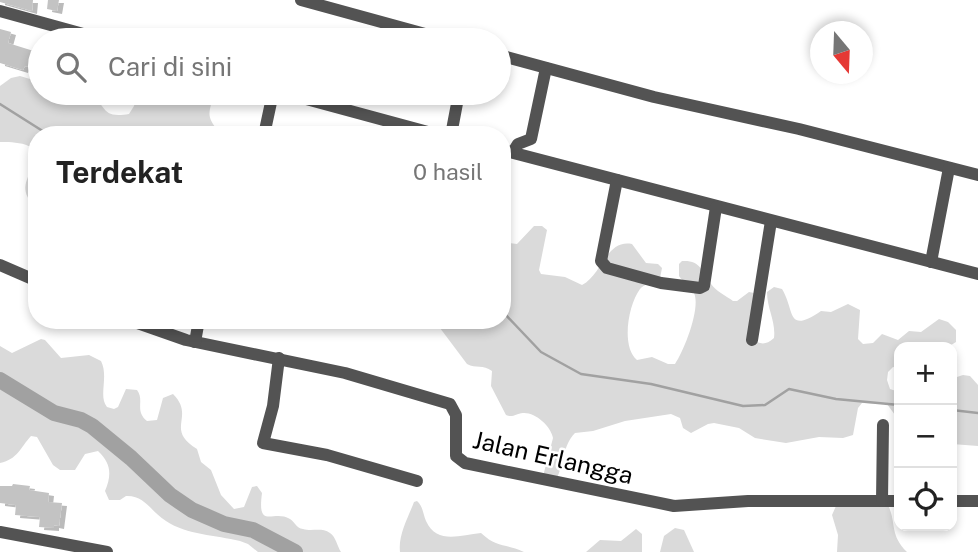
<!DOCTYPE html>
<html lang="id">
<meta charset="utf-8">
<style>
body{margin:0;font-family:"Public Sans",sans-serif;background:#f6f6f6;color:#222}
.controls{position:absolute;right:21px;bottom:21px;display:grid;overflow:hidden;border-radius:14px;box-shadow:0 4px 10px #0003}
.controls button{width:63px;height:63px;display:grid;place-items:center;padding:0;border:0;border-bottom:2px solid #e0e0e0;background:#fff;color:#222;font:35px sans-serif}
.compass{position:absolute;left:810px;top:21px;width:63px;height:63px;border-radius:50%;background:#fff;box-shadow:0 4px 10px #0003;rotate:161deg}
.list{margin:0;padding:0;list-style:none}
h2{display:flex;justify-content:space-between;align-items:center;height:91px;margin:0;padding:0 28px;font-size:30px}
h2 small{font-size:23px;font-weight:400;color:#767676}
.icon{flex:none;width:38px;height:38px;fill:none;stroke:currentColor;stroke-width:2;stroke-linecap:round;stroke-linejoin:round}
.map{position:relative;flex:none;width:978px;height:552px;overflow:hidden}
.search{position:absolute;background:#fff;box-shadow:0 4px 10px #0003;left:28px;top:28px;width:483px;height:77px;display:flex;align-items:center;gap:18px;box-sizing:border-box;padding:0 24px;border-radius:38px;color:#767676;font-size:26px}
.panel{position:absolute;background:#fff;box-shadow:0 4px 10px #0003;left:28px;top:126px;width:483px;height:203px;border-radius:28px}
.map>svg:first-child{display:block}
</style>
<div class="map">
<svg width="978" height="552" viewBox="0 0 978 552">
<defs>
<filter id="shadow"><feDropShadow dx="5" dy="3" stdDeviation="0" flood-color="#0004"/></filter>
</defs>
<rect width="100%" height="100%" fill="#fff"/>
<g fill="#dadada">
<path d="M20 76 40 82V93H48L52 102C77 112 72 91 89 97 109 103 98 119 129 114L134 106 137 93H164L166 96 184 95 188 93H214C208 117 206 115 221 135H37V209C19 191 25 183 34 164 45 142 12 142 0 142V86L11 78Z"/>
<path d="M534 226H542L547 230 539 270 541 274 565 277 582 285C602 275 606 239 632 244L646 263 658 264 662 268 660 278C654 282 644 284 640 289 628 305 621 347 637 360L652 357 668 364H675C684 351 701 308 694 293 691 287 683 282 679 276V264L682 261C701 260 701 271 711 284 716 291 726 296 733 301H737L749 292 754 293 751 339C760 344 765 346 774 338 776 321 767 309 767 292L774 287 782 289C795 310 786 335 821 311L831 312 848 304 860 310 858 339 863 344 873 343 882 334 898 340 909 331 921 332 939 319 948 322 956 330V342L948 347H899V368L893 367 888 372 887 380 890 389 899 392V416L895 415 887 404 862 403 858 408 853 435 843 438 819 437 786 443 755 438 739 428 714 423 708 424 691 433 683 428 680 418 671 414 625 421 593 431 575 433C562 446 564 467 555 482L542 480 553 438C551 426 535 412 523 413 515 414 513 418 506 415L491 386 492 371C483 364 476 369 467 364L434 320H502V238L509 243 517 244Z"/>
<path d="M41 339 45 340 61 358 89 355 101 361C109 377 98 396 107 407L114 409 118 407 126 389 137 390C145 401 134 410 147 421L157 420 163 398 173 394C196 417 164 429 197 449L201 462 211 470 221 495 234 509 244 507 252 487 257 486 262 493C257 531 273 509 290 519 295 522 296 528 303 529 312 532 321 527 330 533 336 537 337 546 341 552H258L248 544 240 541C216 535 187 535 166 521 151 512 145 495 126 496L120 500H109L105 491C112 475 111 463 98 451L85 454 75 470H60L53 465 37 437 31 436C20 448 18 459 0 463V346L12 353Z"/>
<polygon points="963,375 970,376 978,385 978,446 952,444 952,391 957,377"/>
<path d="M417 501C423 506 423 514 426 521 437 545 460 535 481 533 497 548 504 543 524 552H400C398 535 408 518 414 502Z"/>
<path d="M888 505C897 524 889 534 907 552H837L838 535 832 515 836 506Z"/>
<polygon points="675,528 684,530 694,552 660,552 664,536"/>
<polygon points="636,529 642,534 642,552 586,552 600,540 621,541"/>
</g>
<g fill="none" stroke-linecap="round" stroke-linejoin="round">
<g stroke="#a1a1a1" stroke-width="2.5">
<polyline points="0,104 49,135"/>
<polyline points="502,311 541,352 581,374 651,384 743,406 765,405 789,389 836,399 899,405"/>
<polyline points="952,410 978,413"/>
</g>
<polyline stroke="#a1a1a1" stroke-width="16" points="0,380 54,413 81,420 92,426 131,458 170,495 192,510 224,524 253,530 295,552"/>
</g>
<g fill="#c3c3c3" filter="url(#shadow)">
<polygon points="0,0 33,0 32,11 0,2"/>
<polygon points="48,0 59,0 57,11 47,9"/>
<polygon points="0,29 11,32 8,43 40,53 40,69 25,66 23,70 0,63"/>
<polygon points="13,484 30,486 29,490 49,493 48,502 62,503 59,526 54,525 54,528 39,527 40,517 15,515 16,505 0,503 0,486 12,486"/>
</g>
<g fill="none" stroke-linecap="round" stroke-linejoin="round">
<g stroke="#535353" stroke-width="12">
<polyline points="301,0 447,40"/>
<polyline points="0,11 105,40"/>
<polyline points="499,55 654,97 799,129 978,175"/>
<polyline points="284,93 439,135"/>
<polyline points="264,135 273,93"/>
<polyline points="451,135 459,93"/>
<polyline points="502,150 978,274"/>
<polyline points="513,152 518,144 531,139 546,68"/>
<polyline points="617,180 601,261 607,268 661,283 700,288 704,286 716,207"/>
<polyline points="931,262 949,168"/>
<polyline points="0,265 37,281"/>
<polyline points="129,320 186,340 345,373 450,404 456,415 456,456 465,463 674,506 748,501 899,501"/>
<polyline points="752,340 771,221"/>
<polyline points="195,342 199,320"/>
<polyline points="279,358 273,406 263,443 327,455 417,481"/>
<polyline points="882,501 883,425"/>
<polyline points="952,501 978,501"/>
<polyline points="0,532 107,552"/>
</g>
</g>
<g text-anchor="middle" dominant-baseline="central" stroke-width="5" stroke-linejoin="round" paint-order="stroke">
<g font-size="24" fill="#000" stroke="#fff">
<text transform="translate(553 457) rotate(13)">Jalan Erlangga</text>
</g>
</g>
</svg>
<div class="controls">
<button>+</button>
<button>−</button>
<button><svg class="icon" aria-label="locate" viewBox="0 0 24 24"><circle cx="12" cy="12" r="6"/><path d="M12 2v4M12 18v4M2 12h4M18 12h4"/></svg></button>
</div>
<svg class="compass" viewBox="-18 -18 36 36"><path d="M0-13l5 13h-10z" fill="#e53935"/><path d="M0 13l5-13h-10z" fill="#767676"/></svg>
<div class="search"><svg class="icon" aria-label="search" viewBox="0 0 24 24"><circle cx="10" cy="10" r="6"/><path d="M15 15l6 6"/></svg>Cari di sini</div>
<section class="panel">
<h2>Terdekat<small>0 hasil</small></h2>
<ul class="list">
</ul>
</section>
</div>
